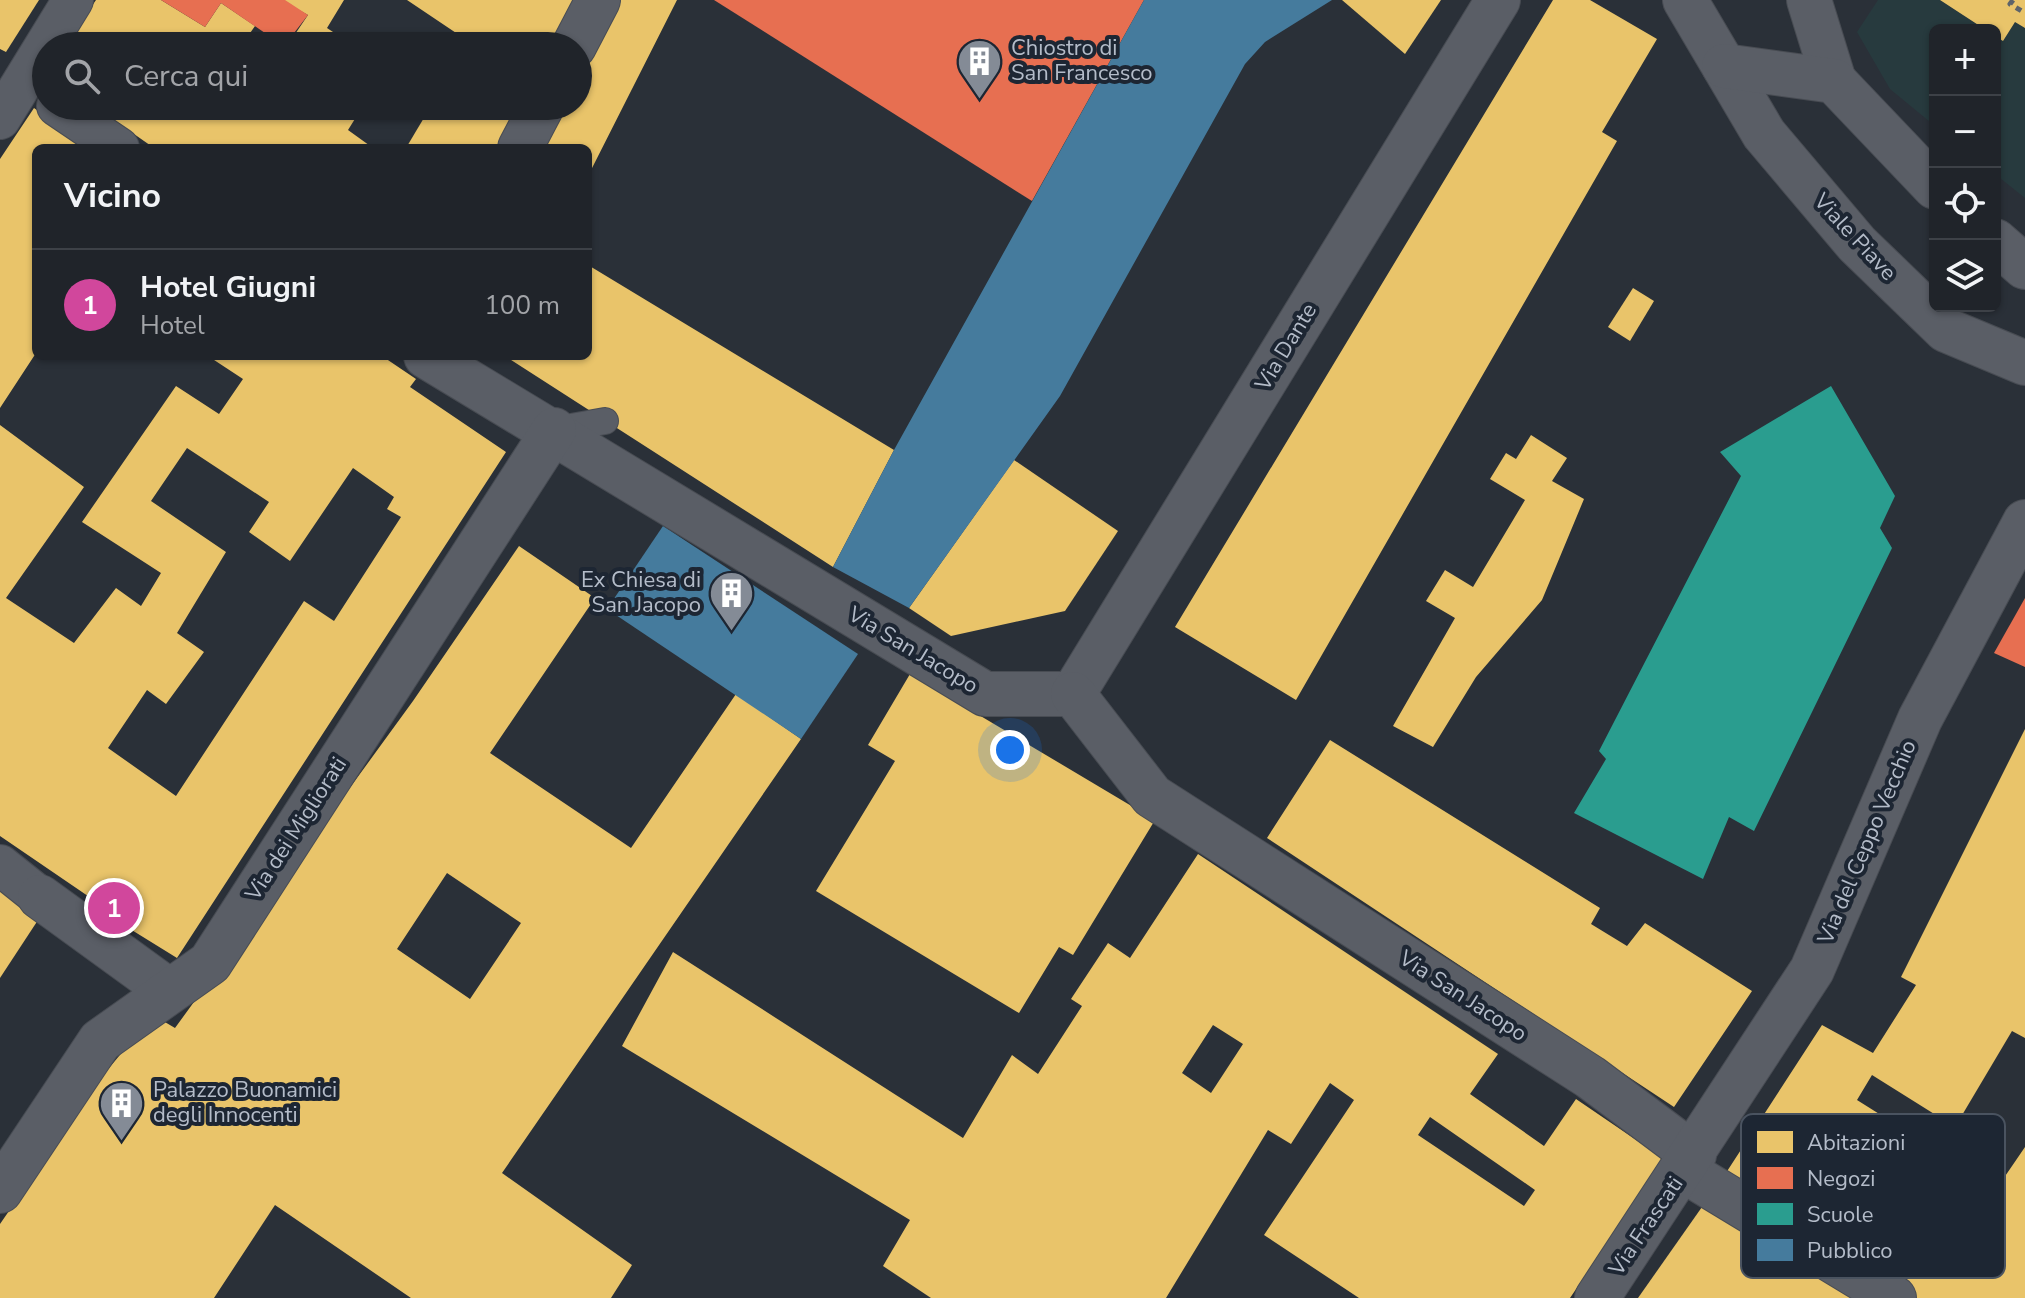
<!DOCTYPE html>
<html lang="it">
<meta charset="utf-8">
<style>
body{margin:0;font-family:"Nunito Sans",sans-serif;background:#282c32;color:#f1f3f6}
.controls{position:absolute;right:24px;top:24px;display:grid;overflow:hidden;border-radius:12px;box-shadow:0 2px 6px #0004}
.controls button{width:72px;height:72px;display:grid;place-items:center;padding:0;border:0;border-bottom:2px solid #3d4147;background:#20242a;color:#f1f3f6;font:40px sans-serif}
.you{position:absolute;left:1010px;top:750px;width:28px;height:28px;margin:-20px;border:6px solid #fff;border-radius:50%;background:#1a73e8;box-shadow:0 0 0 12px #1a73e833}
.badge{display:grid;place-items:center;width:52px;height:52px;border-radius:50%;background:#ea580c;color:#fff;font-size:26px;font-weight:700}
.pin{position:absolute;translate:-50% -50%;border:4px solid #fff;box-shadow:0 2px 8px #0006}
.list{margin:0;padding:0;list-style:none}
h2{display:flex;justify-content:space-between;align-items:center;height:104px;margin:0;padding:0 32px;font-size:34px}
h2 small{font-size:26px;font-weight:400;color:#a2a4a8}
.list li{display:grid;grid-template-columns:52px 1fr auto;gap:24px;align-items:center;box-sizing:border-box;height:112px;padding:0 32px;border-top:2px solid #3d4147}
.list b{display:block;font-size:30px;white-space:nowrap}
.list p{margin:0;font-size:26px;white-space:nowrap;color:#a2a4a8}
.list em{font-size:26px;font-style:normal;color:#a2a4a8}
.icon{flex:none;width:44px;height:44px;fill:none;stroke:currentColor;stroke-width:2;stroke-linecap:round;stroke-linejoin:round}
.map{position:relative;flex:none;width:2025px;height:1298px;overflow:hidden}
.search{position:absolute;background:#20242a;box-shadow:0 2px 6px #0004;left:32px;top:32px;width:560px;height:88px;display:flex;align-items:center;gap:20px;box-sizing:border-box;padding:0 28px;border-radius:44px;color:#a2a4a8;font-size:30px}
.panel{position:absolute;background:#20242a;box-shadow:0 2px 6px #0004;left:32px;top:144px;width:560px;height:216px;border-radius:12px}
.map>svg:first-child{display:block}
</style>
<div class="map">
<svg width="2025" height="1298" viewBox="0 0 2025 1298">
<rect width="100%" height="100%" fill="#2a3038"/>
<g fill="#273a3e">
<polygon points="1878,0 1940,0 1986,30 1935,30 1935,126 1890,89 1857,32"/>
<polygon points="2015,22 2025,28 2025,198 1995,174 1995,36 2003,40"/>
</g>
<g fill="#e9c46a" fill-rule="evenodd">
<polygon points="0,0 39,0 6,52 0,49"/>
<polygon points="96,0 161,0 205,27 221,3 255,26 241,46 65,46"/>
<polygon points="281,0 344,0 327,28 354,46 287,46 308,15"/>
<polygon points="407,0 583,0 558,46 469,46 471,43"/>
<polygon points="616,0 677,0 588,176 588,148 539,148 561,106 578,106 578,73"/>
<polygon points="1342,0 1441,0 1405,54"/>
<polygon points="1553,0 1590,0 1657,39 1602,132 1617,141 1296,700 1175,627"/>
<polygon points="1940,0 2025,0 2025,28 2015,22 2003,41 1995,36 1995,30 1986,30"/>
<polygon points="94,106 363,106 348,130 373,148 154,148"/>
<polygon points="431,106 525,106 503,148 406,148"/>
<polygon points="34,108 89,148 36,148 36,353 0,408 0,159"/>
<polygon points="588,265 894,450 833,567 505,356 588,356"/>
<polygon points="1633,288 1654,301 1630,341 1608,327"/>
<path d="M208 356H382L416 379 410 387 506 452 177 958 101 911 104 907 0 836V425L84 487 6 598 74 643 116 588 141 606 161 573 82 522 176 386 219 414 243 379ZM187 448 269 502 249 532 290 561 353 468 394 497 387 509 401 517 334 621 304 601 176 796 108 748 147 690 166 704 204 652 177 633 226 552 151 501Z"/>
<polygon points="1531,435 1567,458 1552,481 1584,499 1542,600 1476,677 1433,747 1393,726 1455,618 1426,601 1445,570 1473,587 1525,500 1490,479 1506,453 1516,459"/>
<polygon points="1014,460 1118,531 1065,611 951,636 909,608"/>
<path d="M519 546 595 598 490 753 631 848 736 694 801 739 502 1173 632 1265 611 1298H411L275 1205 214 1298H0V1224L100 1079 153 1015 175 1028 413 701ZM447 873 521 923 470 999 397 949Z"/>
<polygon points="910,674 1155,820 1073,955 1059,947 1019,1013 816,891 895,761 868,745"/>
<polygon points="2025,729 2025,1038 2012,1031 1955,1127 1872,1075 1857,1100 1997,1188 2025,1147 2025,1298 1911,1298 1722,1179 1822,1025 1873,1053 1916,985 1901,977"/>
<polygon points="1330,740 1600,908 1591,924 1627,946 1645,923 1752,991 1674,1107 1267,838"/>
<path d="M1198 854 1498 1054 1470 1094 1544 1146 1576 1099 1664 1159 1570 1298H1359L1264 1235 1354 1100 1330 1083 1291 1144 1268 1130 1166 1298H931L883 1266 910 1220 622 1046 673 952 963 1138 1012 1055 1038 1074 1082 1006 1071 999 1108 943 1130 958ZM1213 1025 1243 1044 1211 1093 1182 1073ZM1430 1117 1535 1190 1524 1206 1418 1135Z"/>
<polygon points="0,888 40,917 0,978"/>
<polygon points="1709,1197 1859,1298 1638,1298"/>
</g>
<g fill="#e76f51">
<polygon points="161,0 285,0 308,15 284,46 221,3 205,27"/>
<polygon points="714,0 1144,0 1032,201"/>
<polygon points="2025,598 2025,667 1994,653"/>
</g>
<polygon fill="#2a9d8f" points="1831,386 1895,496 1880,528 1892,548 1754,831 1729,817 1703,879 1574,813 1606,759 1599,751 1741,476 1720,452"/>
<g fill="#457b9d">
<polygon points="1144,0 1332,0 1265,42 1245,64 1060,396 909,608 833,567 894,450"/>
<polygon points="663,526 858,654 801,739 607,609"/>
</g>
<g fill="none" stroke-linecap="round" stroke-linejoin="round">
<defs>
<polyline id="service" points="554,430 605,421"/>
<g id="pedestrian">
<polyline points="57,106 119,148"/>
<polyline points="0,119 73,0"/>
<polyline points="0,865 40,897"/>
</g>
<g id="minor">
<polyline points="1685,0 1764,134 1857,244 1946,330 2025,363"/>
<polyline points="1809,0 1834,81"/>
<polyline points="574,46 598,0"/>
<polyline points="1724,66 1834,81 1935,187"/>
<polyline points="520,148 542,106"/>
<polyline points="1995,241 2025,267"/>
<polyline points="426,356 985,694 1073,694"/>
<polyline points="1073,694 1498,0"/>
<polyline points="1073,694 1152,796 1590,1077 1694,1155"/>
<polyline points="40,897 168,990"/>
<polyline points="1683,1170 1894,1298"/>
<polyline points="0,1191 100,1041 210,963 554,430"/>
</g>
<polyline id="tertiary" points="1597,1298 1812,970 1920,719 2025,522"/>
</defs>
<use href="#service" stroke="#484c53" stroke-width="28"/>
<use href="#pedestrian" stroke="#484c53" stroke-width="42"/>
<use href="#minor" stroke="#484c53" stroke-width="46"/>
<use href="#tertiary" stroke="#484c53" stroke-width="46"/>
<polyline stroke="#5d636a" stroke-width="5" stroke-dasharray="6 6" stroke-linecap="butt" points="2013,0 2010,4 2025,13"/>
<use href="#service" stroke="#5a5e66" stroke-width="26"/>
<use href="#pedestrian" stroke="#5a5e66" stroke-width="40"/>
<use href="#minor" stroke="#5a5e66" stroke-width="44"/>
<use href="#tertiary" stroke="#5a5e66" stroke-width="44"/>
</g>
<defs>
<symbol id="building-pin" viewBox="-11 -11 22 30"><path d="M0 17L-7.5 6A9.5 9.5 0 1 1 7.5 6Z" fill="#848b96" stroke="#1d2633"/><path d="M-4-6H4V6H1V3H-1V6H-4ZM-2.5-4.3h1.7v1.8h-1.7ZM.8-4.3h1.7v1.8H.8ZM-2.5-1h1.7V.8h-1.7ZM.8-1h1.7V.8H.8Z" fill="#fff"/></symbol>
</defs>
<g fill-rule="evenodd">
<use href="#building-pin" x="954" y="36" width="51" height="69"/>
<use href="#building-pin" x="706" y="568" width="51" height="69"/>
<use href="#building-pin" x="96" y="1078" width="51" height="69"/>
</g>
<g text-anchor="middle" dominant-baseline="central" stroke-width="8" stroke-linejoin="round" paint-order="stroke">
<g font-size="22" fill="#b4bcc9" stroke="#1d2633" text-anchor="start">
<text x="1011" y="48">Chiostro di<tspan x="1011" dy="25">San Francesco</tspan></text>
<text x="701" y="580" text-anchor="end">Ex Chiesa di<tspan x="701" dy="25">San Jacopo</tspan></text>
<text x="153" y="1090">Palazzo Buonamici<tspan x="153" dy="25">degli Innocenti</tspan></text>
</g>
<g font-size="22" fill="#b4bcc9" stroke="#1d2633">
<text transform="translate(1855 237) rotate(47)">Viale Piave</text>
<text transform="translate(1286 347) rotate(-59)">Via Dante</text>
<text transform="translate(913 650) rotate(31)">Via San Jacopo</text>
<text transform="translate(296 829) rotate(-57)">Via dei Migliorati</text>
<text transform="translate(1867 842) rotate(-67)">Via del Ceppo Vecchio</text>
<text transform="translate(1463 996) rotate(33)">Via San Jacopo</text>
<text transform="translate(1646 1226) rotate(-56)">Via Frascati</text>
</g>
</g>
<rect x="1741" y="1114" width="264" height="164" rx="12" fill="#1d2633" stroke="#4a5360" stroke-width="2"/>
<rect x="1757" y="1131" width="36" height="22" fill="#e9c46a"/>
<rect x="1757" y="1167" width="36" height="22" fill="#e76f51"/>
<rect x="1757" y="1203" width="36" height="22" fill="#2a9d8f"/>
<rect x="1757" y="1239" width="36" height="22" fill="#457b9d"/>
<g font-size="22" fill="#b4bcc9">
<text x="1807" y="1150">Abitazioni</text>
<text x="1807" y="1186">Negozi</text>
<text x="1807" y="1222">Scuole</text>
<text x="1807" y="1258">Pubblico</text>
</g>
</svg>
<div class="controls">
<button>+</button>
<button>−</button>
<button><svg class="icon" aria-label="locate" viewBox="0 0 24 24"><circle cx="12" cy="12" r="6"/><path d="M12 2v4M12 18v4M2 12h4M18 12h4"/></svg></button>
<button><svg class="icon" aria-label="layers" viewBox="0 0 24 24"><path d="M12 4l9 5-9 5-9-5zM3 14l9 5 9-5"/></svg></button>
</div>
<div class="you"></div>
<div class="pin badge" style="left:114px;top:908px;background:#d1479c">1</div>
<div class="search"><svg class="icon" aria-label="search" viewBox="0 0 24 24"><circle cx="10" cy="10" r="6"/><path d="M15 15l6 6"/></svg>Cerca qui</div>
<section class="panel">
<h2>Vicino<small></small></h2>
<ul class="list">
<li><span class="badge" style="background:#d1479c">1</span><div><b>Hotel Giugni</b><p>Hotel</p></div><em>100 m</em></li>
</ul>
</section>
</div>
